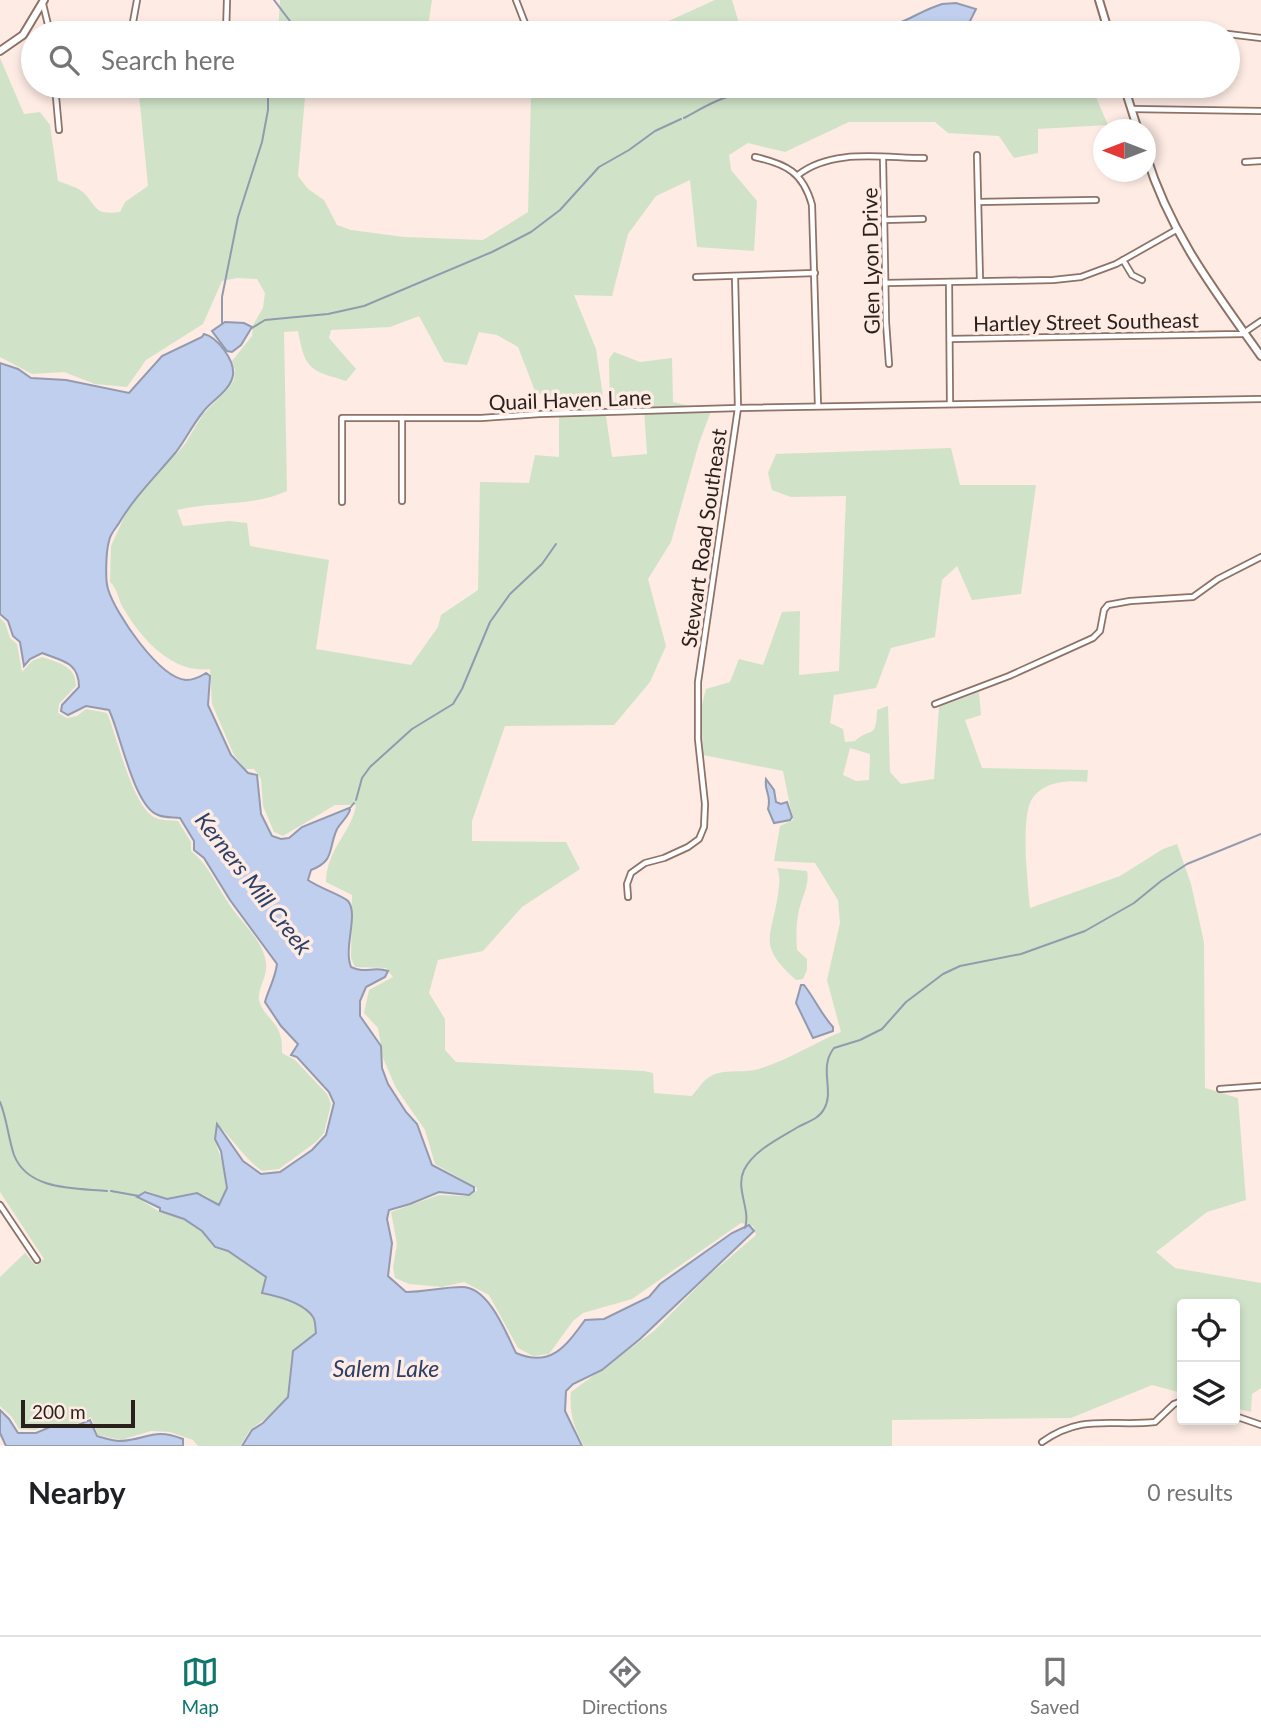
<!DOCTYPE html>
<style>
body{margin:0;font-family:Lato,sans-serif;background:#f6f6f6;color:#202124}
.controls{position:absolute;right:21px;bottom:21px;display:grid;overflow:hidden;border-radius:7px;box-shadow:0 4px 10px #0003}
.controls button{width:63px;height:63px;display:grid;place-items:center;padding:0;border:0;border-bottom:2px solid #e0e0e0;background:#fff;color:#202124;font:35px sans-serif}
.compass{position:absolute;left:1093px;top:119px;width:63px;height:63px;border-radius:50%;background:#fff;box-shadow:0 4px 10px #0003;rotate:270deg}
.scale{position:absolute;left:21px;bottom:18px;width:114px;box-sizing:border-box;padding-left:7px;border:4px solid #291f1b;border-top:0;font-size:19px;line-height:24px;white-space:nowrap;color:#291f1b;-webkit-text-stroke:5px #fdebe4;paint-order:stroke}
.list{margin:0;padding:0;list-style:none}
h2{display:flex;justify-content:space-between;align-items:center;height:91px;margin:0;padding:0 28px;font-size:30px}
h2 small{font-size:23px;font-weight:400;color:#757577}
.icon{flex:none;width:38px;height:38px;fill:none;stroke:currentColor;stroke-width:2;stroke-linecap:round;stroke-linejoin:round}
.map{position:relative;flex:none;width:1261px;height:1446px;overflow:hidden}
.search{position:absolute;background:#fff;box-shadow:0 4px 10px #0003;left:21px;right:21px;top:21px;height:77px;display:flex;align-items:center;gap:18px;box-sizing:border-box;padding:0 24px;border-radius:38px;color:#757577;font-size:26px}
.sheet{height:189px;background:#fff}
nav{display:flex;justify-content:space-around;align-items:center;box-sizing:border-box;height:98px;border-top:2px solid #e0e0e0;background:#fff;font-size:19px;color:#757577}
nav a{display:grid;justify-items:center;gap:4px}
nav .on{color:#0f766e}
.map>svg:first-child{display:block}
</style>
<div class="map">
<svg width="1261" height="1446" viewBox="0 0 1261 1446">
<rect width="100%" height="100%" fill="#fdebe4"/>
<g fill="#d0e3c8" fill-rule="evenodd">
<polygon points="280,0 432,0 427,33 278,33"/>
<polygon points="715,0 732,0 742,33 642,33"/>
<path d="M0 58 24 114 40 112 50 125 58 181C65 184 78 187 84 193 98 208 94 215 120 212L125 202 148 186 139 94 152 86H414L409 88 306 86 298 176 308 189 324 200 337 225 351 230 404 237 483 240 528 212 531 97 566 86H913L930 89 934 86H1091L1108 125 1038 129V153L1014 158 999 136 948 133 935 122H849L785 152 748 143 729 155 731 170 757 201 754 251 697 247 690 180 656 196 628 234 612 296 574 295 596 349 612 457 647 454 644 409 610 408 609 359 614 352 640 362 672 358 673 402 711 411 699 443 671 542 648 579 666 646 650 682 614 725 505 726 472 821V841L566 842 580 869 522 907 483 951 438 960 429 993 445 1019V1050L456 1062 644 1071 653 1073 654 1093 692 1096C698 1089 703 1080 711 1076 723 1069 741 1073 755 1070 785 1062 812 1044 841 1032L827 980 840 923 838 900 815 863 774 861 780 826 793 820 783 771 703 755 701 709 706 689 730 682 739 659 763 665 782 612 800 611 799 675 839 671 846 496 791 497 772 490 768 473 776 454 951 448 960 485H1036L1021 594 972 600 957 566 942 580 935 637 891 648 876 688 834 695 830 723 843 729 845 742 855 741C871 726 876 741 877 710L888 706 890 772 901 784 934 779 939 707 979 692 981 715 965 720 982 768 1088 770 1087 782C1068 780 1044 781 1032 799 1020 818 1028 884 1030 908L1120 876 1163 849 1177 844 1191 884 1204 942 1205 1088 1238 1098 1246 1200 1207 1212 1156 1252 1175 1268 1261 1283V1388L1252 1394 1251 1412 1235 1408V1304H1182V1393L1152 1385 1071 1418 892 1420V1446H584C574 1427 569 1414 571 1392L654 1331 707 1277 756 1235 753 1226 741 1223 632 1299 583 1313 573 1321 549 1354 533 1356 518 1348 489 1295 464 1282 442 1287 409 1284 395 1278 393 1267 397 1244 391 1212 439 1195 465 1196 477 1191V1188L435 1164 425 1130 396 1088 383 1058 378 1028 364 1013 369 990 393 977 386 968 355 967 351 958 352 895 326 882C327 848 352 832 356 805H335L283 836 274 832 263 806 261 779 254 769H245L234 755 212 704 210 669C171 674 140 637 122 606 118 598 117 588 110 582L111 546 125 515 134 501 185 444 203 414 228 389 234 380 235 370 232 361 252 336 253 325 263 308 265 293 257 279 237 278 222 281 203 324 146 360 127 387 95 384 64 372 32 374 0 357ZM419 316 444 362 467 365 479 332 497 335 518 347 535 391 559 403V457L535 455 529 483 480 482 478 590 441 615 438 627 411 665 316 649 329 560 250 546 247 523 229 521 183 526 177 510C213 501 253 507 287 491L284 332 298 331C305 370 310 370 346 381L356 369 329 338 331 330 390 327ZM850 748 870 754 869 780 856 781 843 775Z"/>
<path d="M0 618 5 623 10 638 17 644 22 672 32 661 42 657C58 663 76 665 76 686L59 704 58 713 67 718 77 716 86 709 107 713C117 735 132 808 156 818 162 821 172 820 178 821L191 842V851C209 865 216 885 229 904 241 922 263 940 266 963 268 976 257 990 259 1000 264 1020 284 1021 282 1053L295 1060 327 1094 331 1104 324 1133 316 1142 279 1169 262 1171C244 1158 233 1139 217 1124 209 1145 231 1168 226 1189 224 1195 221 1200 219 1205 192 1182 189 1201 166 1198 159 1197 153 1192 145 1191L136 1197 160 1212 184 1219 201 1231 214 1248 228 1252 265 1277 262 1294C277 1296 304 1303 312 1317 315 1322 315 1327 315 1333L293 1351 291 1358 287 1398 277 1410 250 1430 240 1446H198L193 1440 170 1432 151 1431 121 1440 98 1435 91 1417 72 1426 49 1424 35 1430 19 1429 12 1417 0 1406V1277L25 1253 36 1266 44 1259 0 1192Z"/>
<path d="M777 868 807 871C810 884 802 897 799 910 796 923 796 937 797 950L807 959V970L803 979 796 980C757 945 771 939 778 895 779 885 781 878 777 868Z"/>
</g>
<g fill="#c0cfed" stroke="#939aae" stroke-width="2">
<path d="M942 4 956 3 976 9 969 23 967 33H863L864 28C894 33 913 13 942 4Z"/>
<polygon points="225,322 244,323 252,327 241,345 232,352 227,351 212,331"/>
<path d="M204 334C217 337 235 360 233 375 231 390 211 401 203 412 193 424 186 439 176 452 156 476 135 496 119 523 116 528 110 534 109 541 106 551 105 580 108 589 115 613 159 678 186 680 193 680 200 677 206 673L210 676 208 705 231 755 248 773 257 775 261 814 272 836 281 839 289 838 302 827 349 808 350 810C347 818 341 822 337 829 328 849 335 861 311 870L308 880C319 888 342 895 348 901 359 914 343 948 351 967 365 974 374 966 388 971L385 977 366 987 360 1001V1016L381 1046 382 1068 388 1084 406 1112 417 1124 432 1165 474 1187V1191L469 1195 439 1192 410 1204 389 1210 387 1219 392 1243 388 1276 406 1292C425 1292 443 1287 462 1287 489 1287 506 1333 516 1353 551 1368 566 1346 585 1320L604 1319 649 1297 660 1284 732 1233 749 1225 754 1231 640 1339 602 1370 573 1384 566 1391 565 1411 582 1446H242L252 1430 263 1423 288 1397 293 1351 316 1333C315 1328 316 1322 313 1317 304 1303 277 1296 262 1293L266 1277 228 1251 215 1247 202 1231 184 1219 160 1211V1208L137 1197 145 1192 167 1199 197 1193 219 1205 227 1188 221 1151 215 1139 217 1124 243 1161 261 1174 280 1172 312 1150 326 1135 334 1103 329 1092 297 1057 291 1055 298 1044 281 1026 265 1002C269 988 275 979 277 964L230 900 204 858 194 850V841L180 818C174 817 165 818 158 815 134 807 120 732 109 710L86 706 68 715 61 711 62 705 79 687C79 662 62 661 42 653L30 659 24 666 20 642 13 636 8 621 0 614V363L18 369 31 378 66 380 129 393 162 356 202 337Z"/>
<path d="M766 779 774 790 776 802 781 804 787 802 792 817 790 820 774 823 768 809C772 794 764 793 766 779Z"/>
<path d="M801 985H804C815 999 821 1014 833 1027V1031L813 1038 796 1003Z"/>
<path d="M0 1410 9 1419 18 1433H36L50 1427H73L90 1420 97 1436C104 1438 113 1441 120 1441 147 1440 153 1427 183 1439V1446H6L0 1433Z"/>
</g>
<g fill="none" stroke-linecap="round" stroke-linejoin="round">
<g stroke="#939aae" stroke-width="2">
<polyline points="274,0 299,33"/>
<path d="M684 118C697 111 710 103 724 98 741 92 762 95 777 86"/>
<polyline points="222,324 222,297 238,217 262,142 268,110 268,86"/>
<polyline points="252,328 265,320 328,314 364,306 492,252 531,232 560,210 599,167 629,150 655,131 681,119"/>
<polyline points="356,800 362,778 370,767 412,729 453,704 462,689 490,622 510,594 542,564 556,544"/>
<polyline points="350,808 354,803"/>
<path d="M0 1102C7 1119 8 1137 14 1155 28 1191 76 1188 107 1191"/>
<polyline points="111,1191 139,1196"/>
<path d="M745 1228C751 1209 735 1189 744 1170 754 1150 780 1138 798 1127 807 1122 819 1119 824 1109 835 1091 818 1068 834 1048L860 1040 882 1029 906 1002 943 974 960 966 1021 954 1085 931 1134 903 1161 881 1187 864 1261 834"/>
</g>
<defs>
<g id="minor">
<polyline points="516,0 528,31"/>
<polyline points="43,4 50,33"/>
<polyline points="131,33 137,0"/>
<polyline points="226,33 227,0"/>
<polyline points="1228,34 1261,38"/>
<polyline points="55,86 59,130"/>
<polyline points="1132,109 1261,111"/>
<polyline points="977,155 980,281"/>
<path d="M755 157C786 164 803 172 812 205L818 406"/>
<polyline points="883,158 886,322 889,364"/>
<polyline points="1245,162 1261,161"/>
<path d="M798 175C832 148 883 158 924 158"/>
<polyline points="978,202 1096,200"/>
<polyline points="884,220 923,219"/>
<polyline points="1123,260 1132,275 1142,280"/>
<polyline points="696,277 815,273"/>
<polyline points="949,282 950,403"/>
<polyline points="885,283 1053,280 1081,277 1116,264 1176,230"/>
<polyline points="950,339 1242,334 1261,321"/>
<polyline points="402,501 402,418"/>
<polyline points="342,502 342,418 481,418 539,414 738,408 1261,399"/>
<polyline points="935,704 1009,676 1093,638 1100,631 1104,610 1108,605 1130,601 1193,597 1218,579 1261,557"/>
<polyline points="628,897 627,884 631,873 645,863 664,858 688,847 699,839 704,827 705,804 698,739 698,682 738,408 735,276"/>
<polyline points="1220,1089 1261,1086"/>
<polyline points="0,1205 37,1260"/>
<polyline points="1235,1416 1261,1425"/>
<path d="M1042 1442C1083 1413 1112 1427 1155 1422L1174 1404 1182 1401"/>
</g>
<g id="major">
<polyline points="1099,0 1109,33"/>
<polyline points="0,51 23,35 44,0"/>
<polyline points="1124,86 1138,130"/>
<path d="M1146 155C1170 233 1214 290 1261 356"/>
</g>
</defs>
<use href="#minor" stroke="#8c7267" stroke-width="8"/>
<use href="#major" stroke="#8c7267" stroke-width="10"/>
<use href="#minor" stroke="#fff" stroke-width="4.5"/>
<use href="#major" stroke="#fff" stroke-width="6"/>
</g>
<g text-anchor="middle" dominant-baseline="central" stroke-width="7" stroke-linejoin="round" paint-order="stroke">
<g font-size="21" fill="#291f1b" stroke="#fdebe4">
<text transform="translate(870 261) rotate(-91)">Glen Lyon Drive</text>
<text transform="translate(1086 321) rotate(-1)">Hartley Street Southeast</text>
<text transform="translate(570 399) rotate(-2)">Quail Haven Lane</text>
<text transform="translate(703 538) rotate(-82)">Stewart Road Southeast</text>
</g>
<g font-size="23" font-style="italic" fill="#2b3f68" stroke="#fdebe4">
<text transform="translate(254 883) rotate(52)">Kerners Mill Creek</text>
<text x="386" y="1368">Salem Lake</text>
</g>
</g>
</svg>
<div class="controls">
<button><svg class="icon" aria-label="locate" viewBox="0 0 24 24"><circle cx="12" cy="12" r="6"/><path d="M12 2v4M12 18v4M2 12h4M18 12h4"/></svg></button>
<button><svg class="icon" aria-label="layers" viewBox="0 0 24 24"><path d="M12 4l9 5-9 5-9-5zM3 14l9 5 9-5"/></svg></button>
</div>
<svg class="compass" viewBox="-18 -18 36 36"><path d="M0-13l5 13h-10z" fill="#e53935"/><path d="M0 13l5-13h-10z" fill="#757577"/></svg>
<div class="scale">200 m</div>
<div class="search"><svg class="icon" aria-label="search" viewBox="0 0 24 24"><circle cx="10" cy="10" r="6"/><path d="M15 15l6 6"/></svg>Search here</div>
</div>
<section class="sheet">
<h2>Nearby<small>0 results</small></h2>
<ul class="list">
</ul>
</section>
<nav>
<a class="on"><svg class="icon" aria-label="map" viewBox="0 0 24 24"><path d="M3 6l6-2 6 2 6-2v14l-6 2-6-2-6 2zM9 4v14M15 6v14"/></svg>Map</a>
<a><svg class="icon" aria-label="directions" viewBox="0 0 24 24"><path d="M12 3l9 9-9 9-9-9zM9 14v-3h6M13 9l2 2-2 2"/></svg>Directions</a>
<a><svg class="icon" aria-label="saved" viewBox="0 0 24 24"><path d="M7 4h10v16l-5-4-5 4z"/></svg>Saved</a>
</nav>
